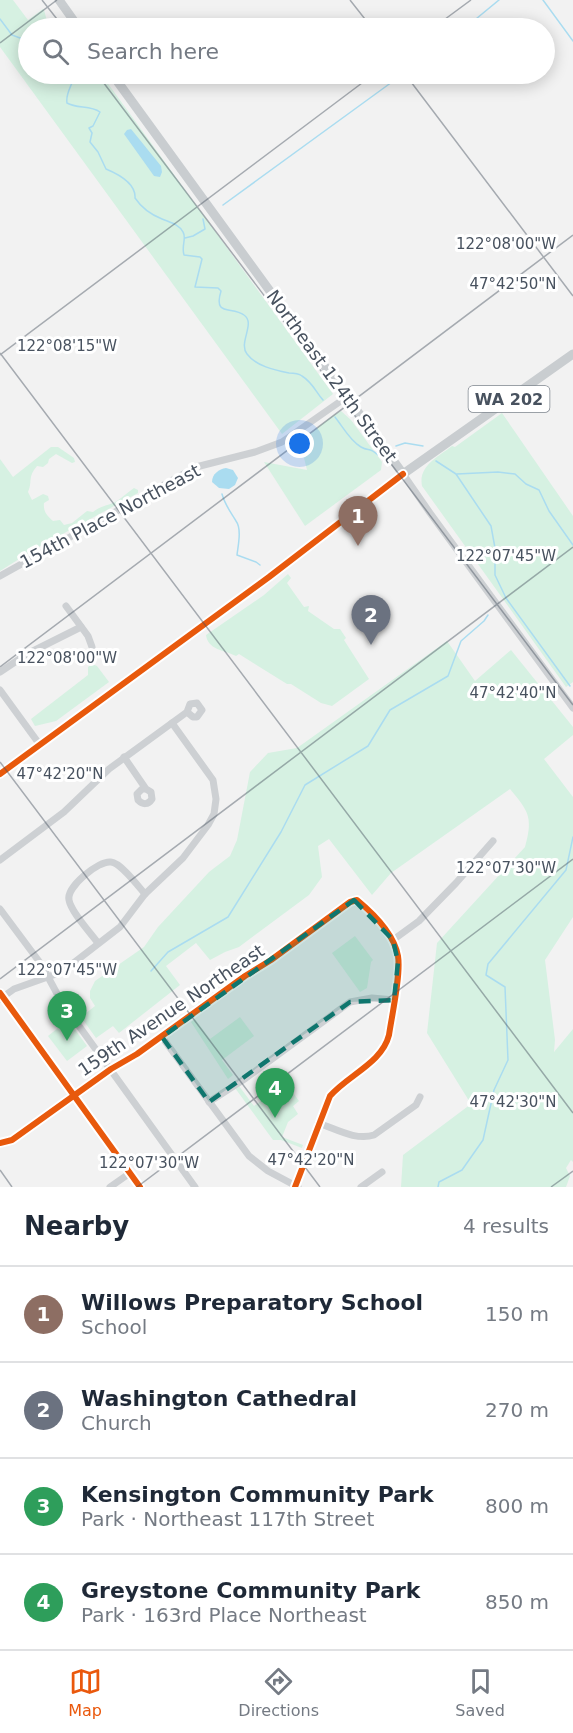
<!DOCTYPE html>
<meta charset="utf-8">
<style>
body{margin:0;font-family:"DejaVu Sans",sans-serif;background:#f2f2f3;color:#1f2937}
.you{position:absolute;left:300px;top:444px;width:21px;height:21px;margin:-15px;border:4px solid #fff;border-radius:50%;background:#1a73e8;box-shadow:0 0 0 9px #1a73e833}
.badge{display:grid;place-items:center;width:39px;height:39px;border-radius:50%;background:#ea580c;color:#fff;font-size:20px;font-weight:700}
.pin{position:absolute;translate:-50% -50px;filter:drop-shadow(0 2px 3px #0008)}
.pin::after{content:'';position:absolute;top:32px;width:21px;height:18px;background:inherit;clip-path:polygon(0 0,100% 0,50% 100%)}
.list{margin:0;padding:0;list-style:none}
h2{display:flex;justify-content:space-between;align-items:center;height:78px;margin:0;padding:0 24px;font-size:26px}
h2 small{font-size:20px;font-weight:400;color:#747a83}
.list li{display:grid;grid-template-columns:39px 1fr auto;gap:18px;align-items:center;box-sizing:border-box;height:96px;padding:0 24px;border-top:2px solid #e0e1e3}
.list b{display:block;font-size:22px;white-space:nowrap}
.list p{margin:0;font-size:20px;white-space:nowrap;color:#747a83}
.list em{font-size:20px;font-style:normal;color:#747a83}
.icon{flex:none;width:33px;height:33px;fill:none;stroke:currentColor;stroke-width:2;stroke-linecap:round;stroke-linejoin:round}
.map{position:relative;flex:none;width:573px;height:1187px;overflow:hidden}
.search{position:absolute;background:#fff;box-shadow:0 3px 15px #0003;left:18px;right:18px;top:18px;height:66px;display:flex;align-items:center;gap:15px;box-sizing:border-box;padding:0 21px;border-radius:33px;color:#747a83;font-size:22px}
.sheet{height:462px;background:#fff}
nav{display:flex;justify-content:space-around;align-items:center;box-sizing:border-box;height:84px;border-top:2px solid #e0e1e3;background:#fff;font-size:16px;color:#747a83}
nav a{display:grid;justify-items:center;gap:3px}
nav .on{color:#ea580c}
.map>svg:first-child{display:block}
</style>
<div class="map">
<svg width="573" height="1187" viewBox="0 0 573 1187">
<rect width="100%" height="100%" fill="#f2f2f2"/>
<g fill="#d6f1e2">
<polygon points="0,0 13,0 28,20 43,9 44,10 49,28 28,28 28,74 101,74 333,394 282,434 0,47"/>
<path d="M341 411 351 420 382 462 381 470 305 526 264 462 307 470 300 442C314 432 326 419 341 411Z"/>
<path d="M502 413 573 516V682L566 687 422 486C418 466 438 457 452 446L455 447Z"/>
<path d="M51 447H58L74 458 75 462 72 463 56 454 49 459 48 463 43 467 37 466C27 478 33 481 28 492L32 500 43 494 48 496 49 500 44 503C43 511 47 516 53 521L60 520 64 525 72 523 87 511 93 512C101 505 109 506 117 501 123 497 128 492 134 488L138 490V493L35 549 0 571V459L13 477Z"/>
<path d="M288 574 291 578 287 583 304 607 309 606 308 611 334 629H340L346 638 344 640 369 679 332 706 321 703 291 684H287L239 654 236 656C224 650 208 650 206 635L264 595Z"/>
<path d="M447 641 475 681 511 650 573 727V735L544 759 573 797V917L545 960 555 1040 554 1052 573 1029V1162L571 1160 566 1168 570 1176 566 1187H401L403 1155 471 1104 427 1033 437 943 525 847C533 817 529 812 510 789L391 873 372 895 329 839 318 846 322 877 309 895 239 947 225 952 210 960 196 943 166 966 180 985 119 1033 113 1026 96 1038 81 1017 95 1006 90 998V991L95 981 144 947 158 927 209 872 230 856 237 840 250 772 268 753 297 748Z"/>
<polygon points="92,664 97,666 109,682 56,721 35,726 31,719 88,675 88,667"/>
<polygon points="355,936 373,960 371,962 367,988 360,992 332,953"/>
<polygon points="240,1017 254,1036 222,1060 233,1075 228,1079 191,1022 195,1019 210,1039"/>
<polygon points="68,1020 87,1046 67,1061 48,1036"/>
<polygon points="286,1083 299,1101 293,1106 298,1114 288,1122 282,1137 303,1145 302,1148 281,1140 273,1140 235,1088 239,1086 254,1106"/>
</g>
<g fill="#aadcf0">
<polygon points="131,129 161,166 162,172 160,177 154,176 124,134 127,130"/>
<path d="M226 468 233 470 238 478 235 485 229 489 219 488 212 482C212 474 219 469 226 468Z"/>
</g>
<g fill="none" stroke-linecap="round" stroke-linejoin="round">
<g stroke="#aadcf0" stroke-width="1.5">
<polyline points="543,0 573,41"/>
<polyline points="0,19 12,35 28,41"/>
<polyline points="465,28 499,0"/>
<path d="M74 74C74 84 65 92 67 103 77 109 90 105 100 112L93 126 89 128 92 133 90 142 98 152 106 169C118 174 136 184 135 198 141 207 152 215 162 219 169 222 179 224 183 232 187 238 181 246 184 255L200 257 202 259 195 287 218 288 221 291C213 317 232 306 244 315 256 323 238 343 247 354 256 366 274 370 289 373 293 373 298 373 302 376 312 382 316 392 323 400"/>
<polyline points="223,205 403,74"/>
<polyline points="185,238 193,236 205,229 203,219"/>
<path d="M335 417C343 427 350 441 361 447 369 452 369 446 378 455"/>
<polyline points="396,446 405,443 423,446"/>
<polyline points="436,461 456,474 491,526 495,548 495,575 506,598 570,686"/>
<polyline points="457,474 498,472 515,474 526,484 539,490 549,511 573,545"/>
<path d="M222 494C225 505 230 511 236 521 242 529 238 546 237 555L256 562 260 565"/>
<polyline points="151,971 168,952 228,917 281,832 305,785 368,746 390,710 448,676 461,641 484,621 488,615"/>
<polyline points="438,1187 439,1182 462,1170 483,1140 494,1090 508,1060 505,987 486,975 488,964 566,870 573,837"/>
</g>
<g stroke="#cdd0d3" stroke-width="7">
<polyline points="403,474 430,513 573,708"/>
<polyline points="0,576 196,467 255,452 282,442 348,396"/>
<polyline points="66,606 88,636 92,647"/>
<polyline points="0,672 27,654 81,627"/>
<polyline points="0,690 40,745"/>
<path d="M124 757 146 789 151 792 152 799C148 805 143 805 138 800L137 794 142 789H146"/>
<polyline points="0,860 64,812 109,769 187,712 190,704 197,703 202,710 197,717 193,717 187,712"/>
<polyline points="0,909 41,964 61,1001 195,1187"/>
<polyline points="393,940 419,921 456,883 493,841"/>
<path d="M98 943C90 932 71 912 69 900 66 887 99 860 111 862 121 863 138 886 145 894"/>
<polyline points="0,993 140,1187"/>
<polyline points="0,999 14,989 56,974 67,968 120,927 145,894 183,858 208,825 214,814 216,799 213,780 172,723"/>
<polyline points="162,1037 249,1156 268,1171 298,1187"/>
<polyline points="209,1102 246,1078 350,1002 372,998 394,1000"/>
<path d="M318 1123C336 1129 356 1141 374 1135L416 1105 420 1097"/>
<path d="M0 1143 12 1140 111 1069 137 1054 245 976 271 960 350 902 357 900C374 914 394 934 398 956 401 974 392 1015 389 1035 382 1063 348 1075 330 1096L295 1187"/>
<polyline points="110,1187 130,1173"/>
<polyline points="361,1187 382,1172"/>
</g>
<g stroke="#c9cdd0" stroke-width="9">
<polyline points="59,0 79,28"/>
<polyline points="112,74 403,474"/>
<polyline points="0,774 269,577 403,474 573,354"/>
</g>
<defs>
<g id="cycleway">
<polyline points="0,774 269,577 403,474"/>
<polyline points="0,993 140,1187"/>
<path d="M0 1143 12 1140 111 1069 137 1054 245 976 271 960 350 902 357 900C374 914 394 934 398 956 401 974 392 1015 389 1035 382 1063 348 1075 330 1096L295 1187"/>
</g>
</defs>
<use href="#cycleway" stroke="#fff" stroke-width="10"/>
<use href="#cycleway" stroke="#e8590c" stroke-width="6"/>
</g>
<path fill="#0f766e" fill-opacity="0.2" stroke="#0f766e" stroke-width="4.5" stroke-dasharray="12 8" stroke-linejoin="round" d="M354 900 393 940 398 962 394 1000 350 1002 209 1102 162 1037Z"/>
<path fill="none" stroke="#48525f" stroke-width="1.5" stroke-opacity="0.45" d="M42 0 64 28M350 0 372 28M433 28 471 0M0 43 57 0M97 74 573 705M405 74 573 296M0 353 573 1113M0 355 374 74M0 667 573 235M0 762 320 1187M0 979 573 547M0 1170 12 1187M137 1187 573 859M551 1187 573 1171"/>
<g text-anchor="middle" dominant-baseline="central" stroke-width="6" stroke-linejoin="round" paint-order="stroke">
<rect fill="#fff" stroke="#7f868f" stroke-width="1.5" x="468.5" y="386" width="81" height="26" rx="4.5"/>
<g font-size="16" font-weight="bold" fill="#48525f">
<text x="509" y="399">WA 202</text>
</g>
<g font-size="18" fill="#48525f" stroke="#fff">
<text transform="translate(332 376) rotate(54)">Northeast 124th Street</text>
<text transform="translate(110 516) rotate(-28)">154th Place Northeast</text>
<text transform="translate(171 1010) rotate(-34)">159th Avenue Northeast</text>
</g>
</g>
<g font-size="15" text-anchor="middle" fill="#48525f" stroke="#fff" stroke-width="6" stroke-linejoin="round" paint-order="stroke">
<text x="506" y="249">122°08'00"W</text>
<text x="513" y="289">47°42'50"N</text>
<text x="67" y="351">122°08'15"W</text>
<text x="506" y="561">122°07'45"W</text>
<text x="67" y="663">122°08'00"W</text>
<text x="513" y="698">47°42'40"N</text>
<text x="60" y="779">47°42'20"N</text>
<text x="506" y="873">122°07'30"W</text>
<text x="67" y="975">122°07'45"W</text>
<text x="513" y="1107">47°42'30"N</text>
<text x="311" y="1165">47°42'20"N</text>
<text x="149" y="1168">122°07'30"W</text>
</g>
</svg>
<div class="you"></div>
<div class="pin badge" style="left:358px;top:546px;background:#8d6e63">1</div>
<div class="pin badge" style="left:371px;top:645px;background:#6b7280">2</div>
<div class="pin badge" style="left:67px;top:1041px;background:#2e9e5b">3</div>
<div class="pin badge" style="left:275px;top:1118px;background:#2e9e5b">4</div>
<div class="search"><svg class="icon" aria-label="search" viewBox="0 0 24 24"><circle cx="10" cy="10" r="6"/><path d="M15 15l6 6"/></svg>Search here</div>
</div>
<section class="sheet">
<h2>Nearby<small>4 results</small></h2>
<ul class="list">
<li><span class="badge" style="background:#8d6e63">1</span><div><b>Willows Preparatory School</b><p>School</p></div><em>150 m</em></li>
<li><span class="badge" style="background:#6b7280">2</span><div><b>Washington Cathedral</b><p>Church</p></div><em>270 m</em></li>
<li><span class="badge" style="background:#2e9e5b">3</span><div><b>Kensington Community Park</b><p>Park · Northeast 117th Street</p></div><em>800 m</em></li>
<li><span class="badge" style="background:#2e9e5b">4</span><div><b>Greystone Community Park</b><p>Park · 163rd Place Northeast</p></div><em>850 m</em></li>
</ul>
</section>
<nav>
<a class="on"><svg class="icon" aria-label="map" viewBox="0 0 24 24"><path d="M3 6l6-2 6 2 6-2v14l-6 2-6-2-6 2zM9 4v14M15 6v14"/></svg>Map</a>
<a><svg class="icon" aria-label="directions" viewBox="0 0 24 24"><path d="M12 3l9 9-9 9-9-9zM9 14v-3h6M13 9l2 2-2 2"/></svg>Directions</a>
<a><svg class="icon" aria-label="saved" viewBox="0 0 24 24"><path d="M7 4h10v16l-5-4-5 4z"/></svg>Saved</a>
</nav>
